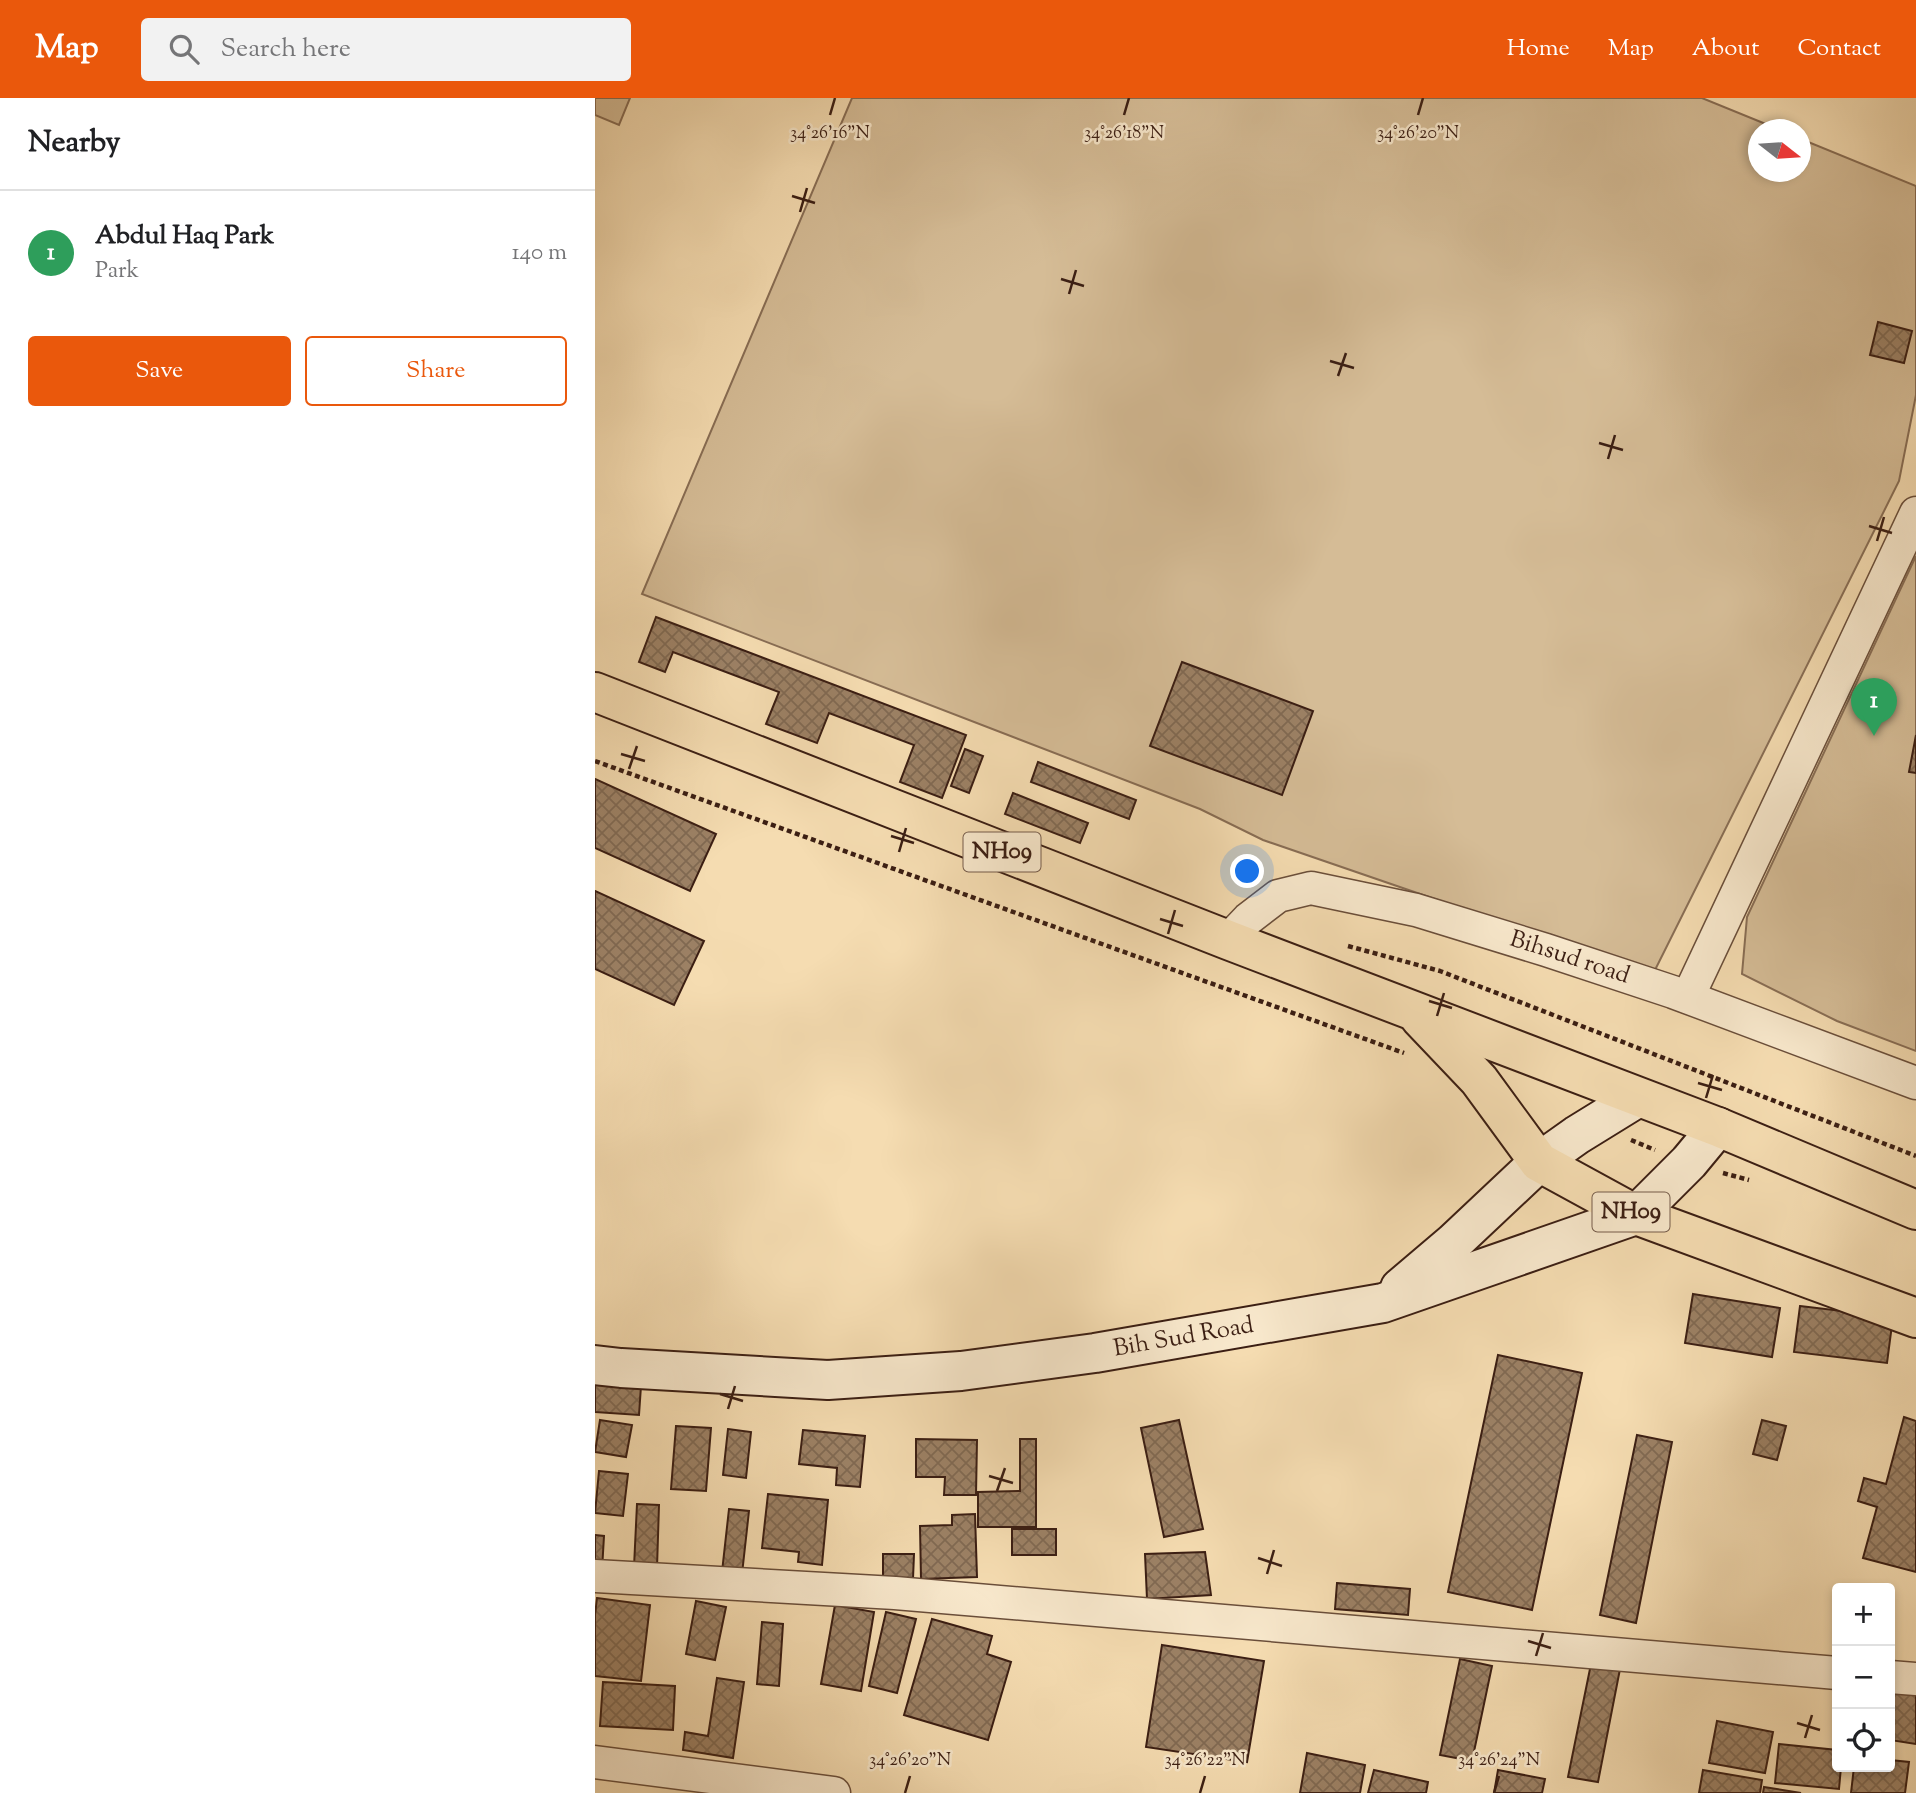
<!DOCTYPE html>
<meta charset="utf-8">
<style>
body{margin:0;font-family:"Sorts Mill Goudy",serif;background:#f2f2f2;color:#202124}
.controls{position:absolute;right:21px;bottom:21px;display:grid;overflow:hidden;border-radius:7px;box-shadow:0 4px 10px #0003}
.controls button{width:63px;height:63px;display:grid;place-items:center;padding:0;border:0;border-bottom:2px solid #e0e0e0;background:#fff;color:#202124;font:35px sans-serif}
.compass{position:absolute;left:1153px;top:21px;width:63px;height:63px;border-radius:50%;background:#fff;box-shadow:0 4px 10px #0003;rotate:107deg}
.you{position:absolute;left:653px;top:774px;width:24px;height:24px;margin:-18px;border:5px solid #fff;border-radius:50%;background:#1a73e8;box-shadow:0 0 0 10px #1a73e833}
.badge{display:grid;place-items:center;width:46px;height:46px;border-radius:50%;background:#ea580c;color:#fff;font-size:23px;font-weight:700}
.pin{position:absolute;translate:-50% -58px;filter:drop-shadow(0 2px 4px #0008)}
.pin::after{content:'';position:absolute;top:37px;width:24px;height:21px;background:inherit;clip-path:polygon(0 0,100% 0,50% 100%)}
.list{margin:0;padding:0;list-style:none}
h2{display:flex;justify-content:space-between;align-items:center;height:91px;margin:0;padding:0 28px;font-size:30px}
h2 small{font-size:23px;font-weight:400;color:#757577}
.list li{display:grid;grid-template-columns:46px 1fr auto;gap:21px;align-items:center;box-sizing:border-box;height:126px;padding:0 28px;border-top:2px solid #e0e0e0}
.list b{display:block;font-size:26px;white-space:nowrap}
.list p{margin:0;font-size:23px;white-space:nowrap;color:#757577}
.list em{font-size:23px;font-style:normal;color:#757577}
.actions{display:flex;gap:14px;padding:21px 28px}
.actions a{flex:1;padding:16px 0;border:2px solid #ea580c;border-radius:7px;text-align:center;font-size:24px;color:#ea580c}
.actions .main{background:#ea580c;color:#fff}
.icon{flex:none;width:38px;height:38px;fill:none;stroke:currentColor;stroke-width:2;stroke-linecap:round;stroke-linejoin:round}
.map{position:relative;flex:none;width:1321px;height:1695px;overflow:hidden}
header{display:flex;align-items:center;gap:42px;box-sizing:border-box;height:98px;padding:0 35px;background:#ea580c;color:#fff}
header strong{font-size:33px}
nav{display:flex;gap:38px;margin-inline-start:auto;font-size:24px}
.search{width:490px;height:63px;background:#f2f2f2;display:flex;align-items:center;gap:18px;box-sizing:border-box;padding:0 24px;border-radius:7px;color:#757577;font-size:26px}
main{display:flex}
aside{flex:1;background:#fff}
.map>svg:first-child{display:block}
</style>
<header>
<strong>Map</strong>
<div class="search"><svg class="icon" aria-label="search" viewBox="0 0 24 24"><circle cx="10" cy="10" r="6"/><path d="M15 15l6 6"/></svg>Search here</div>
<nav><a>Home</a><a>Map</a><a>About</a><a>Contact</a></nav>
</header>
<main>
<aside>
<h2>Nearby<small></small></h2>
<ul class="list">
<li><span class="badge" style="background:#2e9e5b">1</span><div><b>Abdul Haq Park</b><p>Park</p></div><em>140 m</em></li>
</ul>
<div class="actions"><a class="main">Save</a><a>Share</a></div>
</aside>
<div class="map">
<svg width="1321" height="1695" viewBox="0 0 1321 1695">
<defs>
<pattern id="building-cross-hatch" width="8" height="8" patternUnits="userSpaceOnUse" patternTransform="scale(1.75)"><rect width="8" height="8" fill="#9c8165"/><path d="M0 0l8 8M0 8l8-8" fill="none" stroke="#806952"/></pattern>
</defs>
<rect width="100%" height="100%" fill="#f5dcb1"/>
<filter id="stains"><feTurbulence type="fractalNoise" baseFrequency=".00286" numOctaves="4"/><feColorMatrix values="0 0 0 0 .2 0 0 0 0 .09 0 0 0 0 .02 0 0 0 .5 -.17"/></filter>
<radialGradient id="worn" r=".72"><stop offset=".6" stop-color="#630" stop-opacity="0"/><stop offset="1" stop-color="#630" stop-opacity=".3"/></radialGradient>
<g fill="#d5bc96" stroke="#886d54" stroke-width="2">
<polygon points="0,0 35,0 24,27 0,17"/>
<polygon points="257,0 1107,0 1183,31 1164,32 1164,74 1206,74 1206,41 1321,88 1321,297 1304,383 1058,876 668,742 605,711 47,496"/>
<polygon points="1321,458 1321,953 1242,923 1147,876 1152,819"/>
</g>
<g fill="url(#building-cross-hatch)" stroke="#3b1e13" stroke-width="2">
<polygon points="1283,224 1317,233 1309,265 1275,257"/>
<polygon points="61,519 371,637 347,700 305,684 319,647 234,615 222,645 171,626 184,594 78,554 70,574 44,564"/>
<polygon points="587,564 718,613 687,697 555,648"/>
<polygon points="1321,637 1321,675 1314,674"/>
<polygon points="370,651 388,658 374,695 356,688"/>
<polygon points="443,664 541,702 534,721 436,684"/>
<polygon points="0,681 121,736 95,793 0,750"/>
<polygon points="418,695 493,725 485,745 410,716"/>
<polygon points="0,793 109,843 79,907 0,871"/>
<polygon points="1098,1196 1185,1210 1177,1259 1090,1245"/>
<polygon points="1205,1208 1298,1219 1292,1265 1199,1254"/>
<polygon points="903,1257 987,1275 937,1512 853,1494"/>
<polygon points="0,1284 46,1288 44,1317 0,1314"/>
<polygon points="1309,1319 1321,1323 1321,1474 1268,1460 1282,1409 1263,1403 1269,1380 1291,1386"/>
<polygon points="5,1322 37,1327 31,1359 0,1354"/>
<polygon points="584,1322 608,1431 569,1439 546,1330"/>
<polygon points="1167,1322 1191,1328 1182,1362 1158,1356"/>
<polygon points="81,1328 116,1330 111,1393 76,1391"/>
<polygon points="133,1331 156,1334 151,1380 128,1377"/>
<polygon points="208,1332 270,1338 265,1389 241,1387 242,1370 204,1366"/>
<polygon points="1042,1337 1077,1344 1041,1525 1005,1517"/>
<polygon points="321,1341 382,1342 381,1397 349,1397 350,1379 321,1379"/>
<polygon points="425,1341 441,1341 441,1429 383,1429 383,1394 425,1393"/>
<polygon points="4,1373 33,1376 28,1418 0,1415"/>
<polygon points="173,1396 233,1402 227,1467 203,1464 204,1454 167,1450"/>
<polygon points="42,1406 64,1407 62,1470 39,1469"/>
<polygon points="134,1411 154,1413 147,1476 127,1474"/>
<polygon points="380,1416 382,1479 326,1481 325,1428 357,1427 357,1417"/>
<rect x="417" y="1431" width="44" height="26"/>
<polygon points="0,1437 9,1438 7,1472 0,1471"/>
<polygon points="610,1454 616,1497 552,1501 550,1456"/>
<polygon points="288,1456 319,1456 318,1481 288,1481"/>
<polygon points="742,1485 815,1491 813,1517 740,1511"/>
<polygon points="2,1500 55,1507 46,1583 0,1578 0,1517"/>
<polygon points="101,1503 131,1509 120,1562 91,1556"/>
<polygon points="240,1507 279,1514 266,1593 226,1586"/>
<polygon points="291,1514 321,1521 302,1595 274,1588"/>
<polygon points="337,1521 397,1538 392,1556 416,1564 393,1642 309,1617"/>
<polygon points="167,1524 188,1526 184,1588 162,1586"/>
<polygon points="567,1547 669,1563 652,1664 551,1649"/>
<polygon points="865,1561 897,1568 877,1663 845,1657"/>
<polygon points="996,1566 1025,1571 1003,1684 973,1679"/>
<polygon points="122,1580 149,1584 138,1660 88,1652 90,1634 113,1638"/>
<polygon points="8,1584 80,1588 78,1632 5,1628"/>
<polygon points="1295,1594 1321,1597 1321,1646 1295,1642"/>
<polygon points="1122,1623 1178,1634 1170,1675 1114,1665"/>
<polygon points="1184,1646 1242,1652 1242,1669 1246,1669 1244,1691 1180,1685"/>
<polygon points="712,1655 770,1667 765,1695 705,1695"/>
<polygon points="1295,1662 1314,1664 1310,1695 1256,1695 1259,1669 1295,1669"/>
<polygon points="779,1672 833,1684 831,1695 773,1695"/>
<polygon points="903,1672 950,1681 947,1695 899,1695"/>
<polygon points="1108,1672 1167,1682 1165,1695 1104,1695"/>
<polygon points="1169,1689 1206,1695 1168,1695"/>
</g>
<g fill="none" stroke-linecap="round" stroke-linejoin="round">
<defs>
<g id="minor">
<path id="s1" d="M633 842 653 821 683 798 716 790 821 812 951 852 1078 894 1321 985"/>
<polyline points="1093,899 1321,415"/>
<polyline points="0,1478 300,1495 1242,1575"/>
<polyline points="1295,1579 1321,1581"/>
<polyline points="0,1664 239,1695"/>
</g>
<g id="secondary">
<polyline points="805,1190 858,1145 944,1064 982,1037 1042,1000"/>
<path id="s2" d="M0 1267 26 1270 233 1282 366 1273 500 1255 788 1205 1041 1117 1094 1064 1123 1029"/>
</g>
<g id="primary">
<polyline points="0,594 633,842 1123,1029 1321,1112"/>
<polyline points="825,920 884,982 944,1064 1041,1117 1321,1220"/>
</g>
</defs>
<use href="#minor" stroke="#6a4e3a" stroke-width="35"/>
<use href="#secondary" stroke="#3b1e13" stroke-width="42"/>
<use href="#primary" stroke="#3b1e13" stroke-width="42"/>
<g stroke="#3b1e13" stroke-width="4.5" stroke-dasharray="5 3.5" stroke-linecap="butt">
<polyline points="0,663 809,955"/>
<polyline points="753,848 845,873 1321,1058"/>
<polyline points="1036,1042 1060,1052"/>
<polyline points="1128,1075 1154,1082"/>
</g>
<use href="#minor" stroke="#f8e8cc" stroke-width="32"/>
<use href="#secondary" stroke="#f8e8cc" stroke-width="38"/>
<use href="#primary" stroke="#f5dcb1" stroke-width="38"/>
</g>
<path fill="none" stroke="#3b1e13" stroke-width="2.5" d="M235 17 240 0M529 17 534 0M823 17 828 0M197 98 220 105M205 114 212 90M466 181 489 188M474 196 481 172M735 263 759 270M743 278 751 255M1004 345 1028 352M1013 361 1020 337M1274 428 1297 435M1282 443 1289 419M26 656 50 663M34 671 42 648M296 738 319 745M304 754 311 730M565 821 588 828M573 836 580 812M834 903 857 910M842 918 849 895M1103 985 1127 992M1111 1000 1118 977M125 1296 148 1303M133 1311 140 1288M394 1378 418 1385M402 1393 410 1370M663 1460 687 1468M672 1476 679 1452M933 1543 956 1550M941 1558 948 1535M1202 1625 1225 1632M1210 1640 1217 1617M310 1695 315 1678M605 1695 610 1678M899 1695 904 1678"/>
<g text-anchor="middle" dominant-baseline="central" stroke-width="5" stroke-linejoin="round" paint-order="stroke">
<g fill="#f8e8cc" stroke="#745b4a" stroke-width="2">
<rect x="368.5" y="734.5" width="77" height="39" rx="5"/>
<rect x="997.5" y="1094.5" width="77" height="39" rx="5"/>
</g>
<g font-size="23" font-weight="bold" fill="#3b1e13">
<text x="407" y="754">NH09</text>
<text x="1036" y="1114">NH09</text>
</g>
<g font-size="24" fill="#3b1e13" stroke="#f8e8cc">
<text stroke="none"><textPath href="#s1" startOffset="369">Bihsud road</textPath></text>
<text stroke="none"><textPath href="#s2" startOffset="592">Bih Sud Road</textPath></text>
</g>
</g>
<g font-size="18" text-anchor="middle" fill="#3b1e13" stroke="#f8e8cc" stroke-width="5" stroke-linejoin="round" paint-order="stroke">
<text x="235" y="40">34°26'16"N</text>
<text x="529" y="40">34°26'18"N</text>
<text x="823" y="40">34°26'20"N</text>
<text x="315" y="1667">34°26'20"N</text>
<text x="610" y="1667">34°26'22"N</text>
<text x="904" y="1667">34°26'24"N</text>
</g>
<rect width="100%" height="100%" filter="url(#stains)"/>
<rect width="100%" height="100%" fill="url(#worn)"/>
</svg>
<div class="controls">
<button>+</button>
<button>−</button>
<button><svg class="icon" aria-label="locate" viewBox="0 0 24 24"><circle cx="12" cy="12" r="6"/><path d="M12 2v4M12 18v4M2 12h4M18 12h4"/></svg></button>
</div>
<svg class="compass" viewBox="-18 -18 36 36"><path d="M0-13l5 13h-10z" fill="#e53935"/><path d="M0 13l5-13h-10z" fill="#757577"/></svg>
<div class="you"></div>
<div class="pin badge" style="left:1279px;top:638px;background:#2e9e5b">1</div>
</div>
</main>
